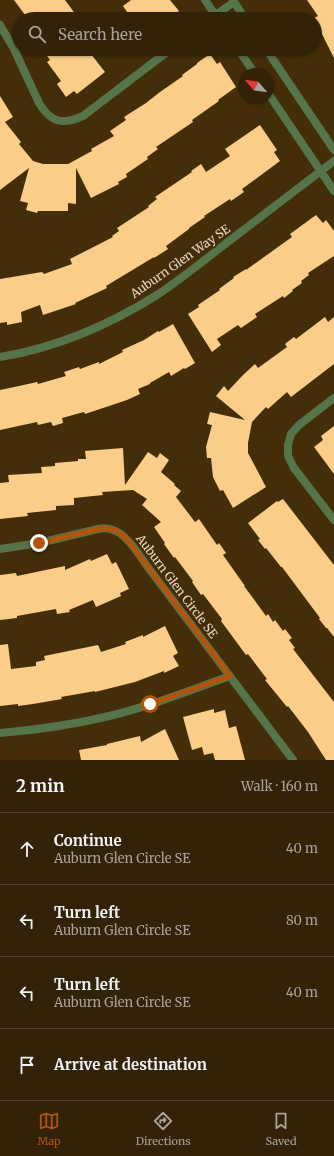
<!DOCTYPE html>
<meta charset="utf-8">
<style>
body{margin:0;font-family:Merriweather,serif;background:#3d2f15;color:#f1f3f6}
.compass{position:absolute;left:238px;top:68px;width:36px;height:36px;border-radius:50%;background:#322207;box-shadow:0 1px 3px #0004;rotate:299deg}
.stop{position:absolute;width:12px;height:12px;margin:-9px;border:3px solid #b45309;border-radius:50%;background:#fff}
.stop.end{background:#b45309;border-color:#fff;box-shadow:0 1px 4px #0008}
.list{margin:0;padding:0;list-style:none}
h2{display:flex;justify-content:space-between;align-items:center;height:52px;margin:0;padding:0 16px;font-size:17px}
h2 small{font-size:13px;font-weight:400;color:#a8a49b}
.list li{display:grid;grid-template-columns:26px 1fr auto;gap:12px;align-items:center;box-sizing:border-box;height:72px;padding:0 16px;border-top:1px solid #4d3f28}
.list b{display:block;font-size:15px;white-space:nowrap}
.list p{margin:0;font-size:13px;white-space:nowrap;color:#a8a49b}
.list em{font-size:13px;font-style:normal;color:#a8a49b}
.icon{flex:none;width:22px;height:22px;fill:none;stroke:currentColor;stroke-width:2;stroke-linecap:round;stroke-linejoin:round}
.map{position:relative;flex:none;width:334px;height:760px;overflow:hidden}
.search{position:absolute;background:#322207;box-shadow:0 1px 3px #0004;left:12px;right:12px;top:12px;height:44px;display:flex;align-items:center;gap:10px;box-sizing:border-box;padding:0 14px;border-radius:22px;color:#a8a49b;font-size:15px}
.sheet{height:340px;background:#322207}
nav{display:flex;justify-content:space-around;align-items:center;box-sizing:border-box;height:56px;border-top:1px solid #4d3f28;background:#322207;font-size:11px;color:#a8a49b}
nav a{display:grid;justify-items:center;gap:2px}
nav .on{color:#b45309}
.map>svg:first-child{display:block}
</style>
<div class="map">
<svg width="334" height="760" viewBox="0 0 334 760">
<rect width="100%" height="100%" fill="#432e09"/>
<g fill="#facd89">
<polygon points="14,0 65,0 79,19 28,19"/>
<polygon points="131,0 170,0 179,11 168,19 132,19 123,6"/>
<polygon points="307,0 334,0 334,58 314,18 318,16"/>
<polygon points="42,49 87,49 105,72 77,94 74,91 66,97 57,84 61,81 47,62 50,60"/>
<polygon points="210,54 217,64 220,62 236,87 218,100 219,101 192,120 193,122 156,147 158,149 147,157 148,159 126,174 127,177 118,182 119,184 91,198 76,168 76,204 68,203 68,211 38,211 37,213 26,210 28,203 20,201 29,168 0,190 0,96 13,117 5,122 21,142 19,144 33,161 43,164 68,164 92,151 91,149 114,136 110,131 126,120 124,117 146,103 160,92 183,76 182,75 197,64 197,63"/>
<polygon points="260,125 277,150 274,152 280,161 242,189 244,192 231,201 230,199 204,216 205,217 189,228 189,229 166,246 168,249 154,258 154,257 106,286 107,288 75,303 76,304 43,315 40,305 21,312 22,322 7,325 7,322 0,323 0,279 42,272 44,274 72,264 70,259 113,237 112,236 119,231 117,228 149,207 148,206 157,199 155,197 192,172 191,171 201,164 206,172 230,156 225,149"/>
<polygon points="316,215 323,223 326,220 334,231 334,256 308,273 309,275 301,281 302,283 292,290 293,291 284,298 283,296 255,314 257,317 241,328 238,325 217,339 221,345 212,352 188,314 199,307 198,305 220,290 219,289 234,278 233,277 246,269 246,270 292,237 290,234"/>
<polygon points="325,317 328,322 334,317 334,364 291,397 287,392 268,409 266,407 252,422 248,443 248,453 266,487 233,508 223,490 220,491 213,477 211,458 207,458 206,447 212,425 207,424 210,412 245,420 216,396 224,386 228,391 243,375 255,364 258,368 287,347 285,344 294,337 296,339"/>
<polygon points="173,324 195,363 185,369 184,368 171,376 169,372 150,383 150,384 138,389 140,394 127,400 85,414 84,412 62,418 63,423 53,426 51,422 38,425 37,422 0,430 0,390 19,386 37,382 38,384 66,376 64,372 79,367 80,369 99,362 99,364 123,352 122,350 144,340 158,331 159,332"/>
<polygon points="334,426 334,474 314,447 323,440 321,436"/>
<polygon points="123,448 125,485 148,452 157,458 160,453 169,460 161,472 175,484 174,485 181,491 176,497 195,522 199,519 217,545 219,543 226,553 223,555 245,586 244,586 250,594 266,616 268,614 273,622 275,620 283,631 285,629 292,638 289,640 295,648 293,649 334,702 334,760 326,760 308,732 288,706 287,707 265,680 267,679 248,654 246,655 221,621 222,619 203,594 201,595 192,582 193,581 175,557 174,558 164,544 165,543 154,527 161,522 142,505 147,499 133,490 102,492 103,495 74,498 74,505 56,506 56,510 27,513 28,516 0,519 0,483 9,482 8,475 42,473 41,467 55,466 55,463 78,461 78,459 86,459 85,451"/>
<polygon points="283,499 334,565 334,637 327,628 326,628 319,619 320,618 282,567 281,567 266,548 265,549 258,540 260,539 248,523 277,501 278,502"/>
<polygon points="107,554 112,564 116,562 129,589 120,593 121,596 96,607 93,600 69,610 70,612 57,614 56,609 17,616 17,618 0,620 0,575 16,573 17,576 65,566 65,570 90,559 91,561"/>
<polygon points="165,626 178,653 173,656 179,666 164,673 164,671 135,682 95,692 95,691 61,697 62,699 33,704 18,706 18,704 0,706 0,645 8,644 11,669 36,666 36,662 45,660 44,656 98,645 101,652 126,644 125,642 143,635 143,637"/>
<polygon points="214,709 214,713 225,710 229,728 236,726 245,760 215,760 213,753 204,755 202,747 192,750 183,717"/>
<polygon points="165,729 179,760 81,760 79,750 107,745 107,744 140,736 141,742"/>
</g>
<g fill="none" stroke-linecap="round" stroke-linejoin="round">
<g stroke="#56744a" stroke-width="8">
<polyline points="210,19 234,2"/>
<path d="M0 25 14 49 39 103C51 123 63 125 83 116L171 49"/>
<path d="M0 357C56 348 109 325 157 295 183 278 208 257 233 238 266 213 300 187 334 161"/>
<polyline points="334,398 299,425 291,434 288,445 288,456 294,468 334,520"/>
<path d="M0 549 39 543 98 529C103 528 108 528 113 530 127 534 139 555 147 566L293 760"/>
<path d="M0 733C35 730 71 725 105 717 148 707 189 691 230 676"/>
</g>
<g stroke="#56744a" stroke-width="8">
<polyline points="205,0 218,19"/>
<polyline points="233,0 245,19"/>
<polyline points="238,49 255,74"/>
<polyline points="266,49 334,150"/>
<polyline points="268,93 334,191"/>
</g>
</g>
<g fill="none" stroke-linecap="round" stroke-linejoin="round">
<polyline stroke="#b45309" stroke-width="5" points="39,543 98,529 106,528 114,530 119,532 126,538 230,676 150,704"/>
</g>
<g text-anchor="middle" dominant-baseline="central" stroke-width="4" stroke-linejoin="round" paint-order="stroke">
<g font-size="12" fill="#e9d8c0" stroke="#432e09">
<text transform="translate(180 261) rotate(-35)">Auburn Glen Way SE</text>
<text transform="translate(177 586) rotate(53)">Auburn Glen Circle SE</text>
</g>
</g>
</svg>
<svg class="compass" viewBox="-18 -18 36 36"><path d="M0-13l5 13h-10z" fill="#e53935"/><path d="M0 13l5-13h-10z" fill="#a8a49b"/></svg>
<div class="stop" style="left:150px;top:704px"></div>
<div class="stop end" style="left:39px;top:543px"></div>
<div class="search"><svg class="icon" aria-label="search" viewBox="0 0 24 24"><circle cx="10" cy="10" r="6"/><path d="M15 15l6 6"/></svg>Search here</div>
</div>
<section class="sheet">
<h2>2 min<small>Walk · 160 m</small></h2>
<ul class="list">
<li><svg class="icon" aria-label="ahead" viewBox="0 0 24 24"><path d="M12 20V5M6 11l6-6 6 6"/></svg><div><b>Continue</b><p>Auburn Glen Circle SE</p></div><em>40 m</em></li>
<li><svg class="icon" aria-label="left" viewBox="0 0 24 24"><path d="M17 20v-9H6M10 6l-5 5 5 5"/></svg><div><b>Turn left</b><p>Auburn Glen Circle SE</p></div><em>80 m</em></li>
<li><svg class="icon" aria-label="left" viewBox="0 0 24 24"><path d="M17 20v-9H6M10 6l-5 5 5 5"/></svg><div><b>Turn left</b><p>Auburn Glen Circle SE</p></div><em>40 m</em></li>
<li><svg class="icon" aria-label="arrive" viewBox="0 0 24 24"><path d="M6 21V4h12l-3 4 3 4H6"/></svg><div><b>Arrive at destination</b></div></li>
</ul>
</section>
<nav>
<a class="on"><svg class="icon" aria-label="map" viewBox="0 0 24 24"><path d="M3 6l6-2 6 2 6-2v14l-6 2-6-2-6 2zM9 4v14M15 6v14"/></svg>Map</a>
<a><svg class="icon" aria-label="directions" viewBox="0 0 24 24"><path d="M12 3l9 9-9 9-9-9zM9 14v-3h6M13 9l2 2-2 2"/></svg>Directions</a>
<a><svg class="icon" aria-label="saved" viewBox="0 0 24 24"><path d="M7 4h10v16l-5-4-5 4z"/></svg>Saved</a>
</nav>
